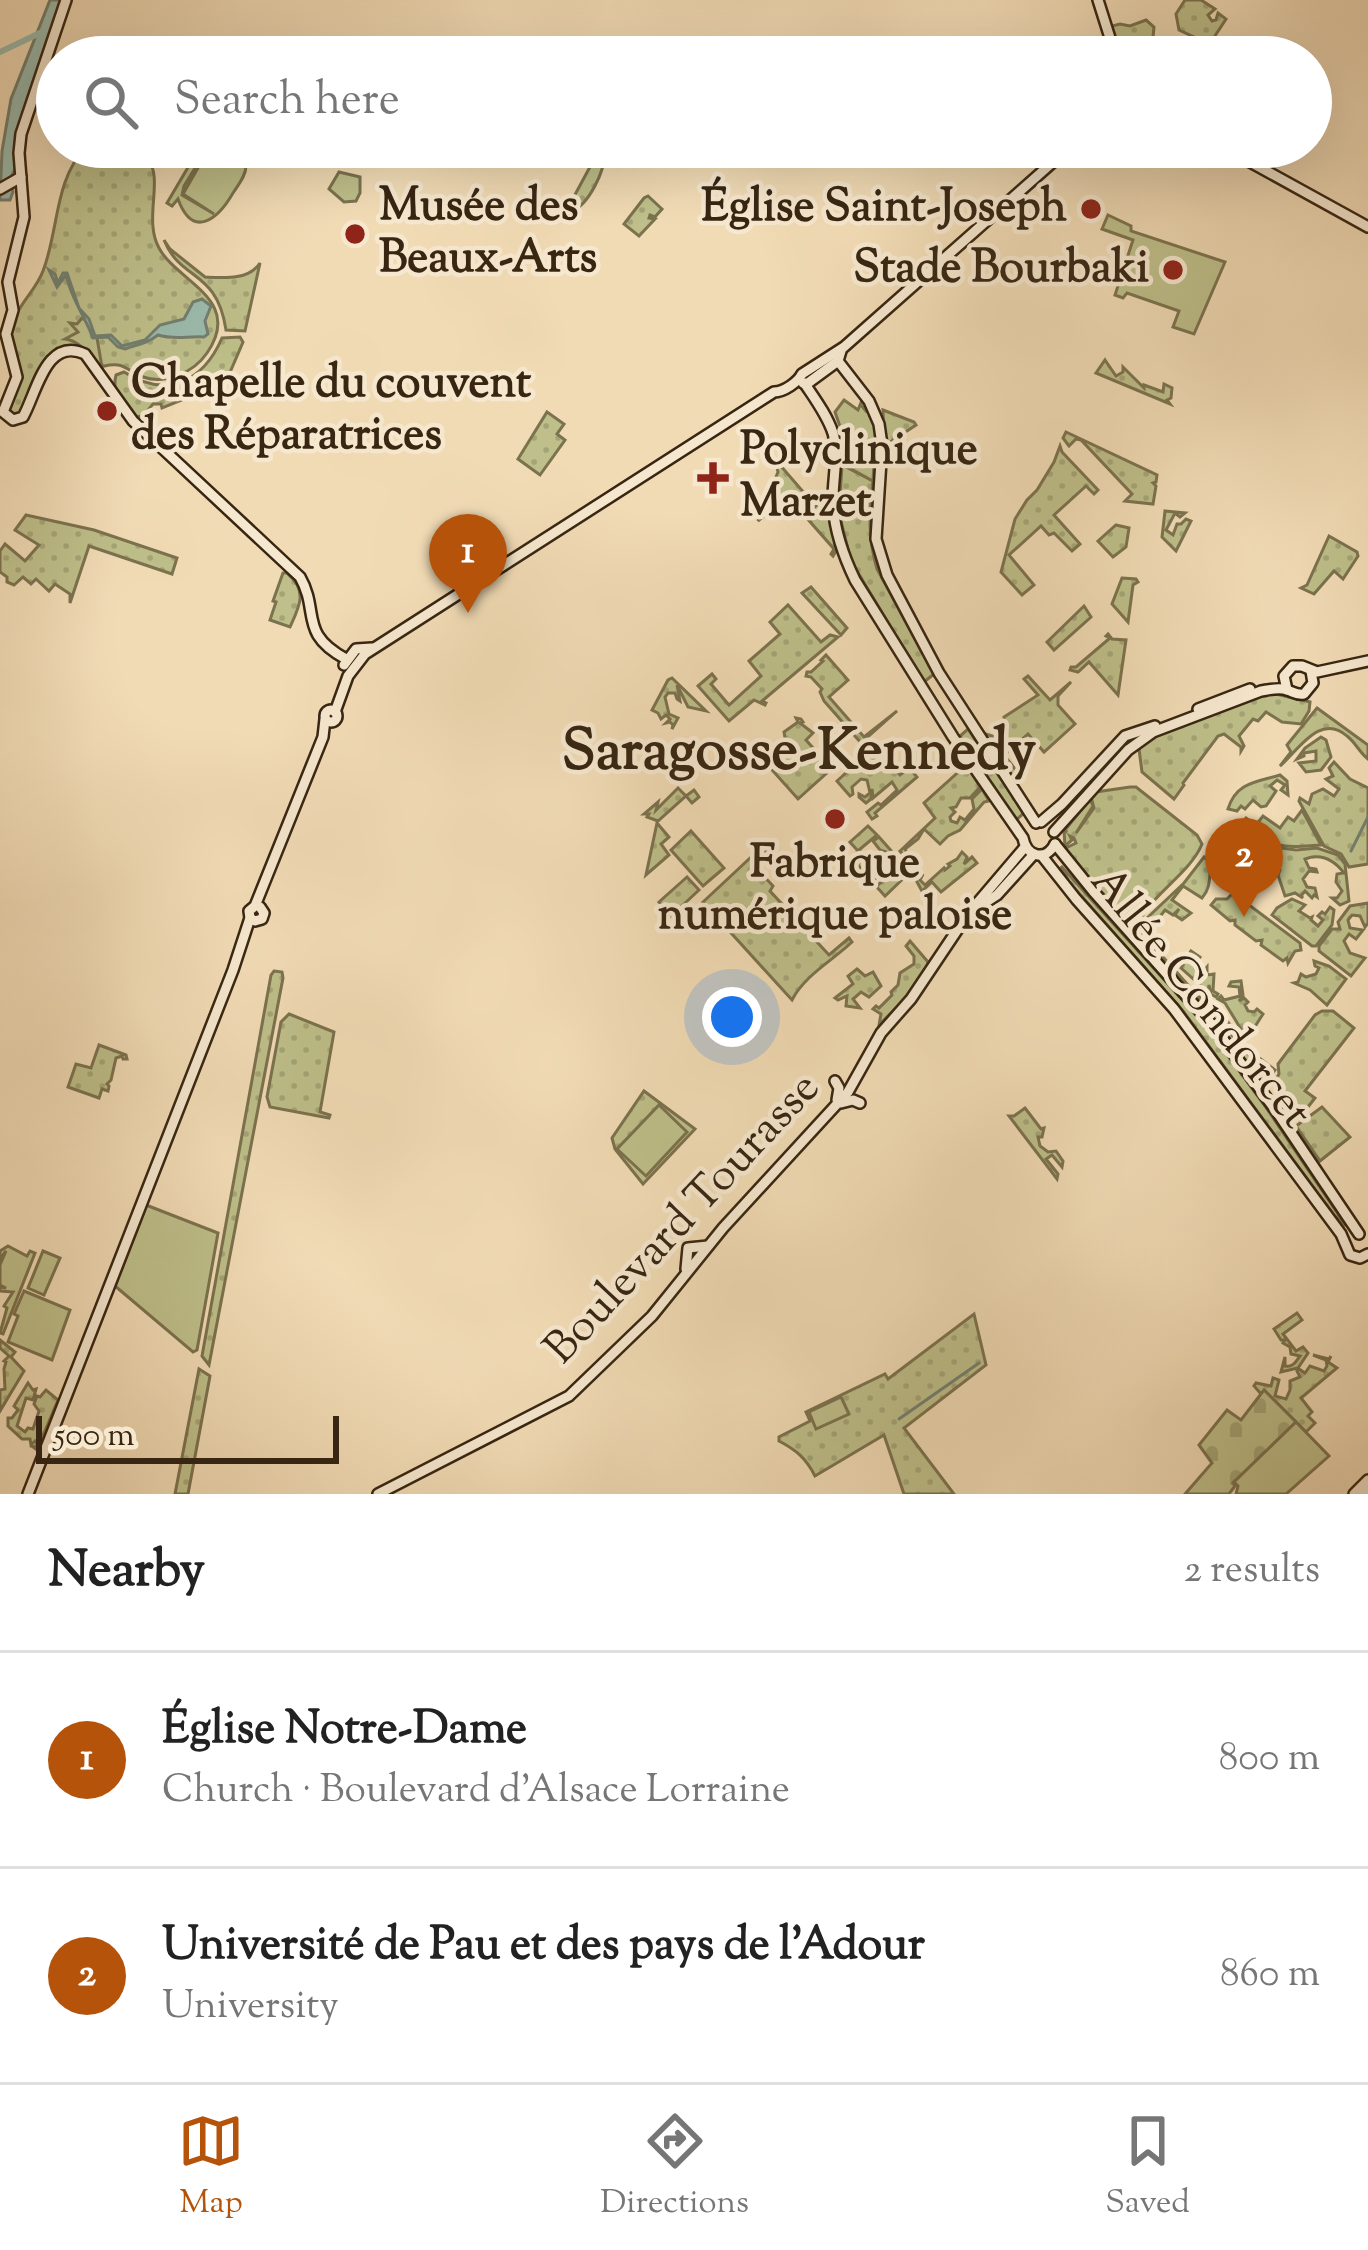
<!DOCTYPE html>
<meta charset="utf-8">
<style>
body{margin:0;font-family:"Sorts Mill Goudy",serif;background:#f2f2f2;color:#222}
.scale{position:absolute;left:36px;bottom:30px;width:303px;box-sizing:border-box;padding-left:12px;border:6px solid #382612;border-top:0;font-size:33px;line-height:42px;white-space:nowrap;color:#382612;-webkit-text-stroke:9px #f6e8cf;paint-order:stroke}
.you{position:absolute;left:732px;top:1017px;width:42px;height:42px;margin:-30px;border:9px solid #fff;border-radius:50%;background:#1a73e8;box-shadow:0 0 0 18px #1a73e833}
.badge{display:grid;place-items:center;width:78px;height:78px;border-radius:50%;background:#b45309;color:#fff;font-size:39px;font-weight:700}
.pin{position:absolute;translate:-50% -99px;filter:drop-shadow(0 3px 6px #0008)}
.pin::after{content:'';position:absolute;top:63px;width:42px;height:36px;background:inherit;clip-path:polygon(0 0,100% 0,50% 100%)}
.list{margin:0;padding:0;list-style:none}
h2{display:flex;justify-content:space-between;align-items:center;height:156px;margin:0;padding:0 48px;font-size:51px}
h2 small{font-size:39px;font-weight:400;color:#767676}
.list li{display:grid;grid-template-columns:78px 1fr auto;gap:36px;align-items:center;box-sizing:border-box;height:216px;padding:0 48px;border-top:3px solid #e0e0e0}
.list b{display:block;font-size:45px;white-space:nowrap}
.list p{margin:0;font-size:39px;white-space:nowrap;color:#767676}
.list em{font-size:39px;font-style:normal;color:#767676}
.icon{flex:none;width:66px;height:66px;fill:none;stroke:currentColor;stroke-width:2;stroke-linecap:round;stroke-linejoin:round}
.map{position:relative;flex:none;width:1368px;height:1494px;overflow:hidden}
.search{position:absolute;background:#fff;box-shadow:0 12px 48px #0002;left:36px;right:36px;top:36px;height:132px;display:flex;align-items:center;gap:30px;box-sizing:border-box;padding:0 42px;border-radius:66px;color:#767676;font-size:45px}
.sheet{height:588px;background:#fff}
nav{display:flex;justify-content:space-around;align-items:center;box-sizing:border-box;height:168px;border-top:3px solid #e0e0e0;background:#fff;font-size:33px;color:#767676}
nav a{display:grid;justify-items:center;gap:6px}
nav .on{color:#b45309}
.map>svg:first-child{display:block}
</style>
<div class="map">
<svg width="1368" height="1494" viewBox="0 0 1368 1494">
<defs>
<pattern id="grass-dots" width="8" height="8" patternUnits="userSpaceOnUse" patternTransform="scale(3)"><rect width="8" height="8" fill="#bebf8a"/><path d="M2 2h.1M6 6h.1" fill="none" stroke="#a4a476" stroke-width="1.8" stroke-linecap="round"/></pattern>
<pattern id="forest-firs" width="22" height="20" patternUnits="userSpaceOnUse" patternTransform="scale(3)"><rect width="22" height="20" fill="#bebf8a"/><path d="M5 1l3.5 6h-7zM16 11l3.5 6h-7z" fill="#a4a476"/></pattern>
<pattern id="cemetery-stones" width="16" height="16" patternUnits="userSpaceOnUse" patternTransform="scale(3)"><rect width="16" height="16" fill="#bebf8a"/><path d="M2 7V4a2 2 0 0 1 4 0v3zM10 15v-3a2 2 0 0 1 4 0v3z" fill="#a4a476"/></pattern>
</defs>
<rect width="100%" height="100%" fill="#f1dbb5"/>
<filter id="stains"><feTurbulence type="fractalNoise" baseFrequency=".00167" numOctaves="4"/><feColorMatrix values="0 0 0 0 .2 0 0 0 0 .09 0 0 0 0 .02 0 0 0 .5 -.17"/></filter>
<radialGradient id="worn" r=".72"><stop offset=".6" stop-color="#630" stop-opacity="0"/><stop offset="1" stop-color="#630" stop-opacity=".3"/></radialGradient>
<g fill="url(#grass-dots)" stroke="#7b724e" stroke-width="3">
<polygon points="1185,0 1201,0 1215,9 1208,15 1212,21 1216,20 1218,13 1226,19 1211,42 1205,38 1203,41 1179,30 1176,14"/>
<polygon points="1146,20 1154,27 1151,57 1121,57 1112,26 1120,24 1130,26"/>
<polygon points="957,39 1026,42 1053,57 950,57"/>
<path d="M86 147C106 147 134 142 148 159 164 180 143 219 159 248 177 282 244 299 207 353 194 372 166 385 143 377 134 374 126 366 118 365 111 364 105 366 99 367L85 349C46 336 35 386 22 413L13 415 8 411C13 397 22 380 19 365 17 357 11 347 11 338 10 310 34 295 43 271 59 230 54 180 86 147Z"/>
<path d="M598 152 604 154C605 172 588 205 572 211L571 202Z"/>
<polygon points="648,196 662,209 655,217 650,215 649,218 655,219 639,236 624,224 644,198"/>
<path d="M164 240 170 249 205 277C225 278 249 280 260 263L245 331 226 330C217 269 181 282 164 240Z"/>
<path d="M222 338 240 337 243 342 231 370 209 396 193 386 184 399 162 408 161 404H153L144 415 134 418C124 405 111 392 116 375L124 372C166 399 203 382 222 338Z"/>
<polygon points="1105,360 1116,376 1123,372 1123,367 1144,388 1144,385 1163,392 1164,384 1172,388 1171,398 1167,400 1170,404 1096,373"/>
<polygon points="883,410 914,422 916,425 884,446"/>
<polygon points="547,412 564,424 557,434 565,440 540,475 518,459"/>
<polygon points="1066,432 1157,475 1156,482 1153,483 1156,486 1153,504 1125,501 1132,494 1081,440 1076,439 1069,446 1063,438"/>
<polygon points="1060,446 1062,452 1098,490 1094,494 1086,486 1054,515 1080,544 1072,551 1054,533 1049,535 1041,526 1009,555 1034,585 1022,595 1001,572 1015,519 1027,500 1037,490 1054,462"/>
<polygon points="776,464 780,465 806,495 798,502 789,494 758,521 778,472"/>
<path d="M842 465 873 481C869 511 868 540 877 569L934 674 924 682 851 561 839 513Z"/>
<polygon points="819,503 829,505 836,551 833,556 831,554 834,549 805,516"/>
<polygon points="1165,511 1185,513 1180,517 1175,513 1166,530 1173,535 1177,524 1181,524 1186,519 1191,521 1176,551 1162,537"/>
<polygon points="26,515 94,530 177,558 172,574 89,546 70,603 70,594 55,584 49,591 36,579 31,584 23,577 14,585 7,582 7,577 0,572 0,551 5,544 25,561 39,545 15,530"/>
<polygon points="1116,525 1129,528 1126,547 1113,557 1098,541"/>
<polygon points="1329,536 1357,552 1358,556 1343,579 1334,571 1314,594 1301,588 1307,585"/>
<path d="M283 573H287C308 591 300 605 290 627L270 620 276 602 273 601Z"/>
<polygon points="1122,578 1136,579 1138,582 1133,585 1128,622 1112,604"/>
<polygon points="811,587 847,628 841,635 802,593"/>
<polygon points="788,605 821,642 830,635 838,637 762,701 766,703 765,705 754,700 729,721 698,686 712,674 716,679 711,684 729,705 761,676 749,661 780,634 770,622"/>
<polygon points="1084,606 1091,617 1054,650 1047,642"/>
<polygon points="1108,634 1112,639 1126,640 1118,695 1089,662 1078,672 1070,670 1071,667 1076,667 1110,638 1106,636"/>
<polygon points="826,655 848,680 829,697 864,737 897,711 861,743 824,701 820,692 822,689 811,677 806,676 807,672 811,672 823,661 821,660"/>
<polygon points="1028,676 1050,700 1071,682 1058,696 1058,705 1075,724 1044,752 1028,734 1004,755 1019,774 1013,778 983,733 1001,739 999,732 1004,725 1004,717 1038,695 1024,679"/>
<polygon points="672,678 706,711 688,707 677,685 680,701 677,699 675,693 668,693 665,697 669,714 678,718 672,729 673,725 670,722 666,723 670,719 666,715 661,719 658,713 652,710 668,680"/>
<polygon points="1276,694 1310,702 1309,711 1301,724 1282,722 1266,712 1258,721 1253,719 1239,736 1244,746 1241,751 1241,747 1224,734 1218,736 1183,783 1184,785 1174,799 1142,772 1139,749 1150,737 1261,695"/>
<path d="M1317 708 1368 745V759C1359 752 1356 743 1347 736 1320 712 1298 751 1280 766L1291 752 1287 745Z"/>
<polygon points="796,718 801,719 803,722 800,723 813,733 806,740 822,758 835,757 839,762 798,799 765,762 786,743 784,732 798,722"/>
<polygon points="968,729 1024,813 1016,820 960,736"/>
<polygon points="1321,737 1326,740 1331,757 1321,770 1306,772 1299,763 1316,761 1316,751 1304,753 1304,756 1297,759 1305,748"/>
<polygon points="872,749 886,766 890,764 900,775 909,768 917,777 875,813 877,816 872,819 867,812 878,803 881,805 897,790 892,782 873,798 872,789 871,799 866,803 859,797 859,794 865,797 870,793 867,780 861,779 852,787 853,794 850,796 837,781"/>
<polygon points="1334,762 1350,779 1368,788 1368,864 1349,867 1341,854 1324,846 1299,801 1300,798 1309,804 1312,794 1323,789 1334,796 1339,789 1326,779 1333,776 1329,768"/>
<polygon points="964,767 968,767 980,787 970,798 961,798 956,807 951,808 955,812 950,817 951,821 957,823 960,817 965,820 974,809 972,799 982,789 989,801 984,802 960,830 948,836 940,844 924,829 918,839 905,849 908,856 906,858 900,851 935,818 924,803"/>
<path d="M1280 775 1287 781 1288 795 1281 790 1285 785 1277 780 1270 786 1276 791 1266 806 1261 807 1253 800 1245 809 1241 806 1237 811 1228 809C1236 782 1257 782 1280 775Z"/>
<path d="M1130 787H1136L1197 835 1202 844C1190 875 1141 901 1138 929L1188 985 1219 1009 1246 1048 1275 1070 1272 1074 1239 1045 1271 1076 1263 1087 1183 986 1218 1012 1236 1041 1223 1015 1185 984 1111 902 1115 910 1067 854 1066 848 1076 843 1074 838 1070 836 1072 840 1065 846 1064 831 1067 832 1065 830 1090 799 1093 806 1076 833 1094 808 1091 797 1096 792Z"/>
<polygon points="678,788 686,796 694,790 699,797 692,803 686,796 658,821 647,817 649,814 644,814 658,802 656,810"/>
<path d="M1302 810 1321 845C1279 848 1276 849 1242 823L1246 818 1256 825 1263 816 1280 828 1288 817 1294 821Z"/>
<polygon points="657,823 669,837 661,844 669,855 646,875"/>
<polygon points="868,826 877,835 859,850 874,866 872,874 876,878 872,882 852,858 858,851 850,842"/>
<polygon points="691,831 724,868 703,886 671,850"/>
<path d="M1251 833 1267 846 1296 850 1317 848 1338 855 1345 864 1349 901 1340 905 1332 898H1337L1342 891 1336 882 1337 874 1344 873C1334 860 1321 853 1305 859L1309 868 1316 869 1317 872 1309 871 1303 879 1307 887 1315 888 1317 897 1314 895 1312 898 1305 891 1301 896 1303 898 1295 893 1285 896 1278 875 1280 870 1275 866 1270 872 1265 868 1273 856 1263 849 1253 861 1242 853 1246 852 1238 845 1239 837Z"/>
<polygon points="879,837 910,872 885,896 875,885 878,885 901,865 889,866 893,861 888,859 886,852 880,850 873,841"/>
<path d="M763 846 767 851 755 867 773 886 770 891 829 955 849 938 852 942C832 961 805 975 792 1000L703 902Z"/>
<polygon points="962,852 967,857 964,864 972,857 977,863 941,892 932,882 922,891 916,880 923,874 920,880 925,885 944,868 945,870 950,866 948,864 957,859"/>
<path d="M1204 857 1211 864C1209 877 1211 888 1202 898L1183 886 1172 900 1191 913 1182 920 1175 915 1179 909 1173 915 1165 910 1151 928 1152 931 1148 933 1145 924 1147 918 1184 883Z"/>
<polygon points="1061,866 1207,1027 1265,1106 1346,1226 1334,1215 1183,1011 1069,882"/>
<polygon points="687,877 699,890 669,918 671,915 659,902"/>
<polygon points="1233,893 1300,943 1301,950 1295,951 1288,963 1287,958 1283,961 1261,945 1262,940 1256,941 1235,925 1235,920 1230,921 1211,905 1216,899 1227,899"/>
<polygon points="1292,899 1305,905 1299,911 1310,918 1312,917 1311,920 1318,926 1323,920 1318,916 1322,912 1325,914 1330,907 1334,910 1332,925 1316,946 1312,946 1272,915 1277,908"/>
<polygon points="1368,903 1368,923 1365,927 1360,916 1352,915 1348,920 1350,928 1363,930 1356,939 1349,934 1344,941 1350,953 1365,958 1351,976 1319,951 1319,946 1332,929 1340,929 1338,922 1350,906"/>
<polygon points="910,941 928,962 927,968 905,999 879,1025 881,1014 873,1009 876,1006 879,1008 892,995 891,992 898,985 900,973 914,964 914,956 906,946"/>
<polygon points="1191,951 1200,957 1194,965 1196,971 1203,972 1207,967 1207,975 1214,974 1213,991 1218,994 1216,997 1211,994 1209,985 1208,992 1181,968"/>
<polygon points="1314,961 1329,966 1346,979 1327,1005 1310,990 1294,983 1298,982 1301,974 1306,977 1316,974 1319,968 1315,966"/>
<polygon points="857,969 865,976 873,972 881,986 869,997 861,992 853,999 860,1008 846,1006 847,996 838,1000 835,998 853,984 848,976"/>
<polygon points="274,971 282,972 283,978 209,1365 202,1356 271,975"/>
<polygon points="1241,981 1243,995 1239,1001 1244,998 1248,1002 1245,1005 1248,1011 1254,1012 1257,1009 1263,1014 1247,1039 1225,1003 1218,999 1221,996 1224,1000 1240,996 1239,987 1229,986 1231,982"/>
<polygon points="1322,1011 1333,1011 1354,1028 1305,1091 1315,1098 1308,1107 1289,1112 1281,1087 1276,1079 1279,1074 1278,1064 1315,1015"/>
<polygon points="289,1014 334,1032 320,1112 330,1115 329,1118 270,1107 267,1097 281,1022"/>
<polygon points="99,1045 126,1055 127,1059 123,1059 122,1056 116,1058 111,1080 107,1084 109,1086 108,1091 102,1089 99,1098 68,1087 76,1064 91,1068"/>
<polygon points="644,1091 695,1129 643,1184 615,1149 612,1138"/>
<polygon points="1322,1107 1350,1137 1320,1161 1296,1126"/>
<polygon points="1025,1108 1041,1129 1044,1128 1042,1137 1038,1137 1040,1146 1048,1152 1056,1151 1063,1161 1062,1167 1052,1155 1046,1159 1058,1174 1057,1179 1009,1116 1014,1116"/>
<path d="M1297 1313 1302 1320 1283 1334 1296 1351 1303 1347 1308 1353 1298 1368 1281 1372 1285 1357V1366C1293 1368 1296 1361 1300 1356L1291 1354 1290 1347 1283 1343 1285 1340H1281L1274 1329Z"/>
<path d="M974 1314 986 1365 904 1428 954 1494H904L884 1435 815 1476C806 1458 796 1450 779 1441V1437L810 1421 806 1412 885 1374 888 1379Z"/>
<polygon points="0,1340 15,1352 11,1357 24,1371 0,1411 0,1390 5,1389 4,1369 6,1362 4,1361 9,1356 0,1348"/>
<polygon points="1313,1355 1329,1359 1331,1356 1328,1362 1337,1368 1301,1398 1312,1412 1308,1416 1315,1423 1306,1432 1265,1391 1261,1394 1254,1386 1256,1383 1271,1386 1273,1378 1279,1380 1275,1396 1286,1399 1290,1390 1290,1381 1300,1377 1297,1371 1299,1369 1305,1373 1310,1366 1324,1371 1327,1366 1326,1360"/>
<polygon points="199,1369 210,1376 188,1494 175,1494"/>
<polygon points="28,1383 33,1390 36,1389 33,1400 26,1398 17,1426 25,1432 28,1428 33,1429 39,1411 34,1404 37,1396 40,1397 46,1390 58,1400 37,1450 33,1447 38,1445 35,1441 31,1445 30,1439 22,1439 8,1426 8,1418 12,1418 18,1410 14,1406"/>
</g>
<path fill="url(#forest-firs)" stroke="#7b724e" stroke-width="3" d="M83 317 89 324 92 337 97 338 102 367C90 358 82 341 65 339L78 332 70 323 77 324Z"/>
<polygon fill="url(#cemetery-stones)" stroke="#7b724e" stroke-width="3" points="1264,1390 1296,1422 1233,1483 1235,1486 1229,1494 1185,1494 1212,1463 1199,1445 1227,1410 1241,1420"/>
<g fill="#bebf8a" stroke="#7b724e" stroke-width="3">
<path d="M200 147H208L184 186 182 195 214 214 183 194 210 147H240C244 155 247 157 246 166 246 176 238 185 233 193 218 219 193 240 178 199L172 206 167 203Z"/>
<polygon points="339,172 360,177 360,193 356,201 344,202 329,189"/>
<polygon points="1108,215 1131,226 1131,231 1225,262 1194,334 1173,327 1179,311 1127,293 1123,298 1115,295 1133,240 1102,229"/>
<polygon points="844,400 858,410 862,400 861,405 866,411 869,409 876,425 873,481 844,465 844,438 835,412"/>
<polygon points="659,1105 687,1132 646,1176 617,1149"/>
<polygon points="146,1205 218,1233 197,1350 193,1352 115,1286"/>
<polygon points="8,1246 27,1256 30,1251 35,1253 3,1334 0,1333 7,1308 4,1306 13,1292 0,1291 0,1287 6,1288 0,1285 0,1265 6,1251 0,1259 0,1251"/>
<polygon points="43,1251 60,1258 44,1295 28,1288"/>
<polygon points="24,1291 70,1310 52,1360 8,1342 18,1316 14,1314"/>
<polygon points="841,1397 849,1414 816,1429 809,1412"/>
<polygon points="1296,1422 1329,1456 1286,1494 1236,1494 1238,1486 1234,1482"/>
</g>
<g fill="#9bbbad" stroke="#737f6f" stroke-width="3">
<polygon points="50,0 61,0 19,125 15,169 10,179 13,192 10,200 0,200 2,151 11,99"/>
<path d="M49 270 55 274 58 283 63 273H67L79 308 89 319 95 336 111 335 122 346 145 340 160 325 184 319 193 302 202 299 211 306 205 321 208 334 204 337C187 336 174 340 158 335 146 344 139 344 125 349L118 347 108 337 93 338C85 316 71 299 66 275L57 287Z"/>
</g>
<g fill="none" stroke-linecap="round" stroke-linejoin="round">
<g stroke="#737f6f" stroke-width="3">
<polyline points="1351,851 1368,817"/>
<polyline points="899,1419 979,1363"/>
</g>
<polyline stroke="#9bbbad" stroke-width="6" points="0,52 44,31"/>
<defs>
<g id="secondary">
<path d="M66 0 21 134 19 153 24 217 8 282 13 310 6 334 17 377 3 412 13 420 23 417C37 392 46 336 85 354L133 421 300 577C320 612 298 633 346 659"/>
<polyline points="1098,0 1116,57"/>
<polyline points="1223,147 1368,227"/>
<polyline points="0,189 21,177"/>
<polyline points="841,351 838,361 869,401 879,424 882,445 876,539 887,575 939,673 1036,823"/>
<polyline points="803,383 808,383 838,361"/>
<path d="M805 384C815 399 827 415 833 433 839 454 833 477 833 499 833 528 843 555 855 580L953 737 1023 838C1027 858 1046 861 1055 844"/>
<polyline points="344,665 356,649 372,648"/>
<polyline points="1287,690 1284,676 1293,666 1302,666 1317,672 1368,661"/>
<polyline points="1198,709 1250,689"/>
<circle cx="331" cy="716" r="6"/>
<path d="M335 712 348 676 365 654 774 392C784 392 798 382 802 374L844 347 1070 147"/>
<polyline points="1041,822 1062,804 1125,736 1155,726"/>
<path d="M1054 832 1128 750 1153 732 1261 691C1268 690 1279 687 1287 690 1294 692 1295 695 1304 694L1313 683 1311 671"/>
<polyline points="1055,844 1093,891 1214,1027 1277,1112 1359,1234"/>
<polyline points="1042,856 1076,899 1174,1009 1341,1234 1350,1255 1360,1258 1368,1254"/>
<polyline points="977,908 997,895 1034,854"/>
<polyline points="250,918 255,921 262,919 264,913 260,907"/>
<polyline points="835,1081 839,1088 837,1100"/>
<polyline points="841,1103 853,1100 860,1103"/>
<polyline points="686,1269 688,1248 708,1246"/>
<polyline points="28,1494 233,970 250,918 249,911 255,906 323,737 325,719"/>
<polyline points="378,1494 569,1396 652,1316 723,1228 848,1092 881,1033 911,999 968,914 1025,847"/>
<polyline points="1354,1494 1368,1480"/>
<polyline points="1364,1494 1368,1490"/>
</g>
</defs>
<use href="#secondary" stroke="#382612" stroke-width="14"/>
<use href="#secondary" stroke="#f6e8cf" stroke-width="9"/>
</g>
<g fill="#8f2418" stroke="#f6e8cf" stroke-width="4.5">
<circle cx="1091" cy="209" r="12"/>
<circle cx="355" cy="234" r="12"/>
<circle cx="1173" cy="270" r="12"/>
<circle cx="107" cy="411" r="12"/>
<path d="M707 460h12v12h12v12h-12v12h-12v-12h-12v-12h12z"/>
<circle cx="835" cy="819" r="12"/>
</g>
<g text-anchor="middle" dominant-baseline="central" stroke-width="9" stroke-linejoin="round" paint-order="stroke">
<g font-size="45" font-weight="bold" fill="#382612" stroke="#f6e8cf" text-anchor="start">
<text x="379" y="208">Musée des<tspan x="379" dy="52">Beaux-Arts</tspan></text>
<text x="1067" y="209" text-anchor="end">Église Saint-Joseph</text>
<text x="1149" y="270" text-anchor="end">Stade Bourbaki</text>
<text x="131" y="385">Chapelle du couvent<tspan x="131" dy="52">des Réparatrices</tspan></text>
<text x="740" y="452">Polyclinique<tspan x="740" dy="52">Marzet</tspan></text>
<text x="835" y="865" text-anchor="middle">Fabrique<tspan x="835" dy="52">numérique paloise</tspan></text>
</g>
<g font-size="45" fill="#382612" stroke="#f6e8cf">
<text transform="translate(1199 999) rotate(51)">Allée Condorcet</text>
<text transform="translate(684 1220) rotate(-47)">Boulevard Tourasse</text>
</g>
<g font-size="57" font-weight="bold" fill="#382612" stroke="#f6e8cf">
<text x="799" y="754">Saragosse-Kennedy</text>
</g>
</g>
<rect width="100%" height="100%" filter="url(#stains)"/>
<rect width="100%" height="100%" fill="url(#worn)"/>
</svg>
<div class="scale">500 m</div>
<div class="you"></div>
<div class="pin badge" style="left:468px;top:613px">1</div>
<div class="pin badge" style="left:1244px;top:917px">2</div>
<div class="search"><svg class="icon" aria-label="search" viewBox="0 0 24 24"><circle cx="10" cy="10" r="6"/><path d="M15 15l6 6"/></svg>Search here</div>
</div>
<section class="sheet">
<h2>Nearby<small>2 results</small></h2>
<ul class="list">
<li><span class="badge">1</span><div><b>Église Notre-Dame</b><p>Church · Boulevard d'Alsace Lorraine</p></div><em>800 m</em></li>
<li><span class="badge">2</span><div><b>Université de Pau et des pays de l'Adour</b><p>University</p></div><em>860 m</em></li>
</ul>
</section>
<nav>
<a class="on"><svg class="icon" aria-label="map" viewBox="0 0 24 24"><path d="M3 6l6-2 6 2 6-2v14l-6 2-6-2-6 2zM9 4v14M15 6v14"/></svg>Map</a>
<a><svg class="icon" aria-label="directions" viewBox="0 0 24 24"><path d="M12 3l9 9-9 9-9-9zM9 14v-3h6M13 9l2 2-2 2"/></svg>Directions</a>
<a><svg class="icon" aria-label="saved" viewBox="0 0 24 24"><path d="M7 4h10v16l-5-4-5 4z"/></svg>Saved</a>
</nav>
